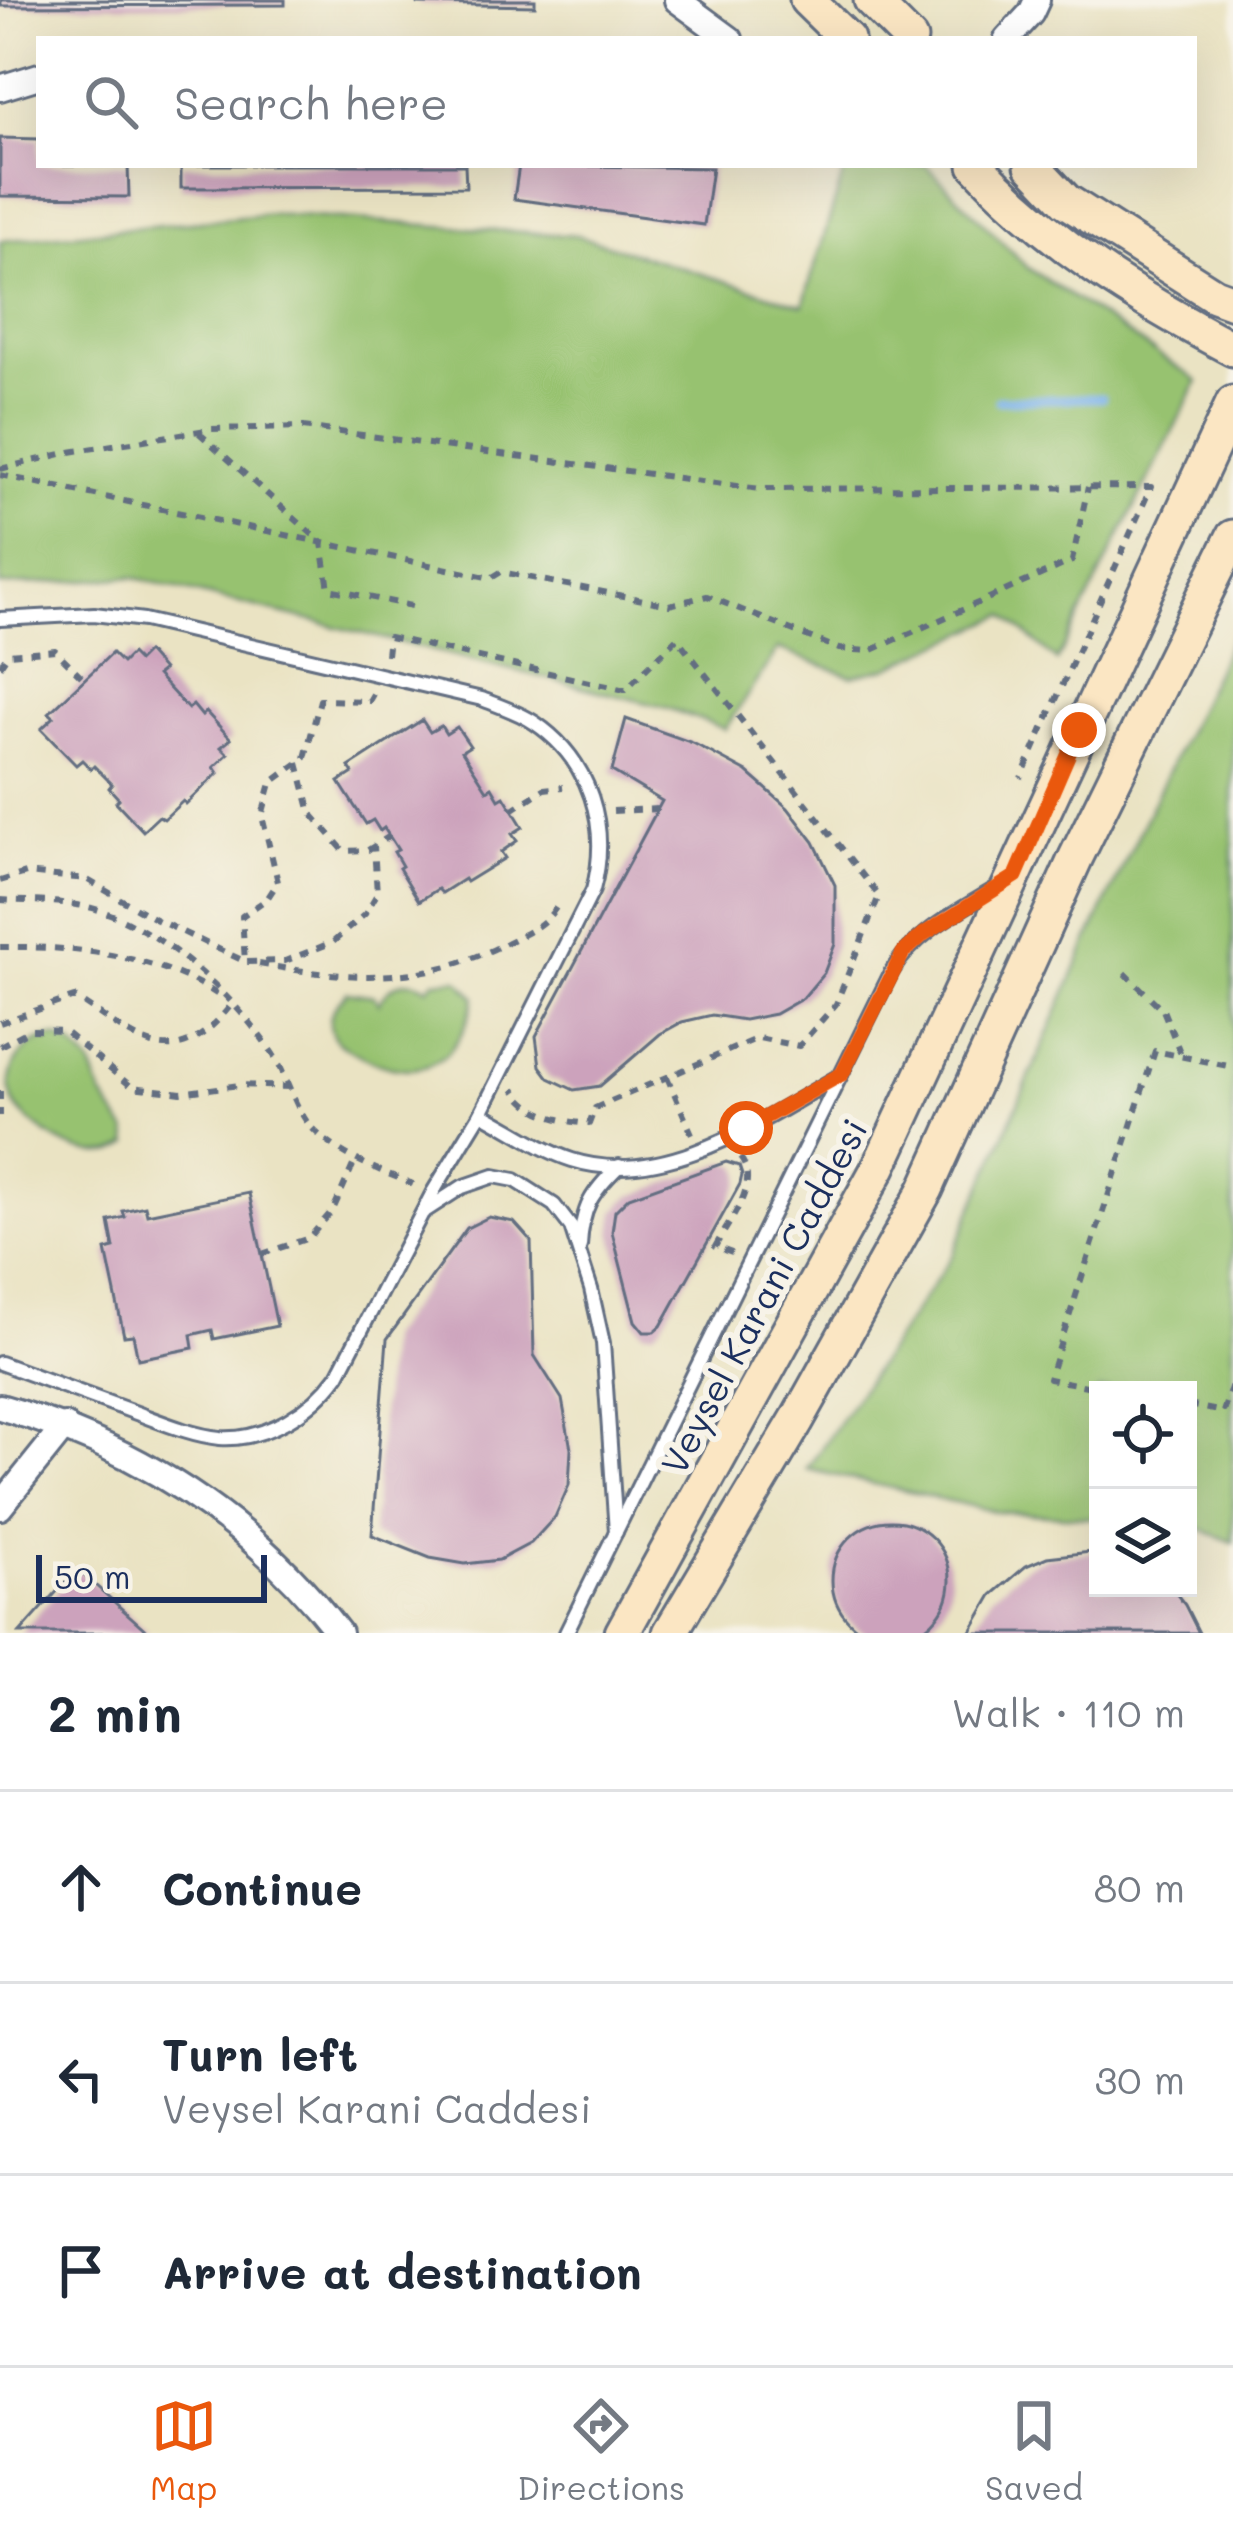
<!DOCTYPE html>
<meta charset="utf-8">
<style>
body{margin:0;font-family:Mali,sans-serif;background:#f2f2f3;color:#1f2937}
.controls{position:absolute;right:36px;bottom:36px;display:grid;overflow:hidden;border-radius:0px;box-shadow:0 12px 48px #0002}
.controls button{width:108px;height:108px;display:grid;place-items:center;padding:0;border:0;border-bottom:3px solid #e0e1e3;background:#fff;color:#1f2937;font:60px sans-serif}
.scale{position:absolute;left:36px;bottom:30px;width:231px;box-sizing:border-box;padding-left:12px;border:6px solid #1b2f5e;border-top:0;font-size:33px;line-height:42px;white-space:nowrap;color:#1b2f5e;-webkit-text-stroke:9px #f7f3e8;paint-order:stroke}
.stop{position:absolute;width:36px;height:36px;margin:-27px;border:9px solid #ea580c;border-radius:50%;background:#fff}
.stop.end{background:#ea580c;border-color:#fff;box-shadow:0 3px 12px #0008}
.list{margin:0;padding:0;list-style:none}
h2{display:flex;justify-content:space-between;align-items:center;height:156px;margin:0;padding:0 48px;font-size:51px}
h2 small{font-size:39px;font-weight:400;color:#747a83}
.list li{display:grid;grid-template-columns:78px 1fr auto;gap:36px;align-items:center;box-sizing:border-box;height:192px;padding:0 48px;border-top:3px solid #e0e1e3}
.list b{display:block;font-size:45px;white-space:nowrap}
.list p{margin:0;font-size:39px;white-space:nowrap;color:#747a83}
.list em{font-size:39px;font-style:normal;color:#747a83}
.icon{flex:none;width:66px;height:66px;fill:none;stroke:currentColor;stroke-width:2;stroke-linecap:round;stroke-linejoin:round}
.map{position:relative;flex:none;width:1233px;height:1633px;overflow:hidden}
.search{position:absolute;background:#fff;box-shadow:0 12px 48px #0002;left:36px;right:36px;top:36px;height:132px;display:flex;align-items:center;gap:30px;box-sizing:border-box;padding:0 42px;border-radius:0px;color:#747a83;font-size:45px}
.sheet{height:732px;background:#fff}
nav{display:flex;justify-content:space-around;align-items:center;box-sizing:border-box;height:168px;border-top:3px solid #e0e1e3;background:#fff;font-size:33px;color:#747a83}
nav a{display:grid;justify-items:center;gap:6px}
nav .on{color:#ea580c}
.map>svg:first-child{display:block}
</style>
<div class="map">
<svg width="1233" height="1633" viewBox="0 0 1233 1633">
<rect width="100%" height="100%" fill="#f7f3e8"/>
<filter id="ink" filterUnits="userSpaceOnUse"><feTurbulence type="fractalNoise" baseFrequency=".00833" numOctaves="2"/><feDisplacementMap in="SourceGraphic" scale="24" xChannelSelector="R" yChannelSelector="G"/><feConvolveMatrix kernelMatrix="1 2 1 2 8 2 1 2 1" color-interpolation-filters="sRGB"/></filter>
<filter id="wash" filterUnits="userSpaceOnUse"><feTurbulence type="fractalNoise" baseFrequency=".004" numOctaves="4" result="noise"/><feDisplacementMap in="SourceGraphic" scale="48" xChannelSelector="R" yChannelSelector="G"/><feGaussianBlur stdDeviation="2.7" result="paint"/><feColorMatrix in="noise" values="0 0 0 0 0 0 0 0 0 0 0 0 0 0 0 0 0 1.4 0 .05"/><feComposite in="paint" operator="in"/></filter>
<g filter="url(#wash)">
<rect width="100%" height="100%" fill="#eae3c3"/>
<g fill="#97c26f" stroke="#597866" stroke-width="3">
<polygon points="846,165 926,165 1028,268 1198,381 1057,661 1005,615 887,668 851,676 778,649 725,729 668,708 132,577 0,586 0,241 272,214 579,236 803,305"/>
<polygon points="1233,634 1233,1542 1188,1525 1188,1390 1098,1390 1098,1518 998,1512 807,1469 952,1256 1092,932"/>
<path d="M458 979 475 997C459 1062 422 1087 360 1055 346 1048 331 1042 330 1024 329 1010 339 1002 347 992L374 996 379 1003C390 984 408 974 428 988L434 981Z"/>
<path d="M56 1037 73 1046 90 1064 102 1095 127 1132 129 1144C95 1171 36 1134 14 1103 0 1070 25 1039 56 1037Z"/>
</g>
<g fill="none" stroke-linecap="round" stroke-linejoin="round">
<polyline stroke="#7bb3eb" stroke-width="9" points="998,400 1102,398"/>
</g>
<g id="blocks">
<g fill="#cca2bc">
<polygon points="1,0 285,0 285,5 1,6"/>
<polygon points="418,0 535,0 535,6 418,4"/>
<polygon points="0,138 39,139 39,165 128,165 129,197 0,196"/>
<polygon points="181,165 465,165 466,187 181,188"/>
<polygon points="519,165 712,168 704,225 514,199"/>
<polygon points="147,652 163,670 157,675 188,709 193,705 202,716 206,712 231,739 221,747 228,754 214,767 218,773 186,804 183,801 164,819 159,816 143,831 116,802 119,799 109,788 112,784 94,766 91,769 82,760 76,765 41,729 54,717 49,713 112,653 122,663 131,654 138,661"/>
<polygon points="626,719 693,743 747,772 788,808 814,842 835,885 835,944 824,973 803,998 775,1014 744,1020 712,1015 682,1022 660,1034 600,1086 574,1090 549,1078 540,1066 536,1036 662,801 612,771"/>
<polygon points="422,720 430,732 441,726 446,734 457,727 470,746 462,751 487,790 492,787 499,799 504,796 523,827 512,834 517,841 501,852 505,858 466,882 464,879 442,893 438,889 419,901 399,868 402,866 394,852 398,850 384,828 380,831 373,820 366,824 339,782 353,773 349,767"/>
<polygon points="726,1162 739,1166 742,1175 740,1184 661,1326 654,1332 644,1332 635,1321 612,1232 615,1211 629,1197"/>
<polygon points="249,1193 277,1326 214,1339 212,1330 191,1335 193,1348 138,1359 133,1335 124,1336 106,1250 114,1248 109,1221 125,1217 123,1211 145,1206 147,1214"/>
<polygon points="489,1217 514,1222 531,1241 534,1355 562,1399 571,1449 569,1485 555,1517 531,1543 499,1560 465,1564 430,1558 372,1535 387,1339 467,1228"/>
<circle cx="891" cy="1580" r="59"/>
<polygon points="1091,1552 1098,1553 1098,1588 1172,1588 1185,1605 1199,1633 970,1633 992,1595 1026,1566 1047,1557"/>
<polygon points="77,1569 149,1633 20,1633"/>
</g>
</g>
</g>
<g filter="url(#ink)">
<use href="#blocks" fill-opacity="0" stroke="#636e81" stroke-width="3"/>
<g fill="none" stroke-linecap="round" stroke-linejoin="round">
<defs>
<g id="lane">
<path d="M0 619 94 614 144 620 482 699C499 706 519 712 535 723 591 761 610 827 593 890L481 1113 433 1192 338 1375C313 1410 266 1441 220 1438 190 1435 159 1421 131 1411 87 1395 44 1379 0 1363"/>
<path d="M481 1113C510 1128 541 1150 572 1160 665 1190 765 1118 841 1075"/>
<polyline points="425,1211 462,1187 494,1176 515,1180 554,1205 571,1227 591,1289 603,1343 616,1532"/>
<path d="M580 1246C582 1207 591 1193 619 1166"/>
<path d="M566 1633 892 971C916 931 961 910 1000 886"/>
</g>
<g id="street">
<polyline points="677,0 730,39"/>
<polyline points="1007,39 1031,13 1037,0"/>
<polyline points="0,88 39,76"/>
<path d="M0 1407C137 1446 252 1520 339 1633"/>
<polyline points="0,1507 65,1426"/>
</g>
<g id="secondary">
<polyline points="807,0 847,39"/>
<polyline points="871,0 910,39"/>
<path d="M976 165C1052 246 1136 298 1233 349"/>
<polyline points="1032,165 1066,201 1214,295 1233,302"/>
<polyline points="622,1633 879,1167 1233,403"/>
<polyline points="670,1633 797,1420 926,1189 1076,857 1233,537"/>
</g>
</defs>
<use href="#lane" stroke="#636e81" stroke-width="18"/>
<use href="#street" stroke="#636e81" stroke-width="30"/>
<use href="#secondary" stroke="#636e81" stroke-width="39"/>
<g stroke="#636e81" stroke-width="6" stroke-dasharray="9 9" stroke-linecap="butt">
<polyline points="199,433 322,543 329,589 412,606"/>
<polyline points="0,469 70,452 212,429 303,427 760,489 1151,487 1021,778"/>
<polyline points="0,475 491,578 501,572 669,605 707,596 839,649 870,651 1072,561 1088,487"/>
<path d="M387 655 389 637 625 690 677 638 879 896 836 1004 799 1046 758 1038 595 1108 589 1124C560 1121 531 1115 514 1089"/>
<polyline points="0,666 8,654 55,650 84,679"/>
<polyline points="373,694 369,701 320,700 305,758 271,783 262,816 278,882 267,899 242,916 245,962 285,961 333,942 365,914 377,894 374,846"/>
<polyline points="298,763 311,813 344,851 368,850 390,836"/>
<polyline points="512,810 544,789 563,787"/>
<polyline points="613,811 658,809"/>
<polyline points="0,881 26,873 86,879 155,919 246,962"/>
<path d="M0 900C36 902 77 900 110 914 174 940 232 995 271 1051 288 1075 294 1112 316 1132 344 1158 379 1170 413 1184"/>
<path d="M0 947C72 946 161 955 221 997"/>
<path d="M259 964C349 980 425 986 508 942 530 931 546 925 559 903"/>
<polyline points="1125,973 1163,1010 1182,1057"/>
<path d="M0 1023 74 997C136 1036 171 1081 231 1005"/>
<polyline points="0,1046 30,1030 64,1031 132,1087 181,1093 239,1085 290,1087"/>
<polyline points="667,1077 692,1134"/>
<polyline points="0,1091 0,1116"/>
<path d="M732 1253 715 1247C730 1219 764 1181 737 1154"/>
<polyline points="262,1254 309,1238 333,1210 355,1161"/>
<polyline points="1108,1390 1049,1379 1155,1051 1233,1067"/>
<polyline points="1188,1405 1223,1412 1233,1381"/>
</g>
<use href="#lane" stroke="#fff" stroke-width="12"/>
<use href="#street" stroke="#fff" stroke-width="24"/>
<use href="#secondary" stroke="#fbe6c3" stroke-width="33"/>
</g>
</g>
<g fill="none" stroke-linecap="round" stroke-linejoin="round" filter="url(#ink)">
<polyline stroke="#ea580c" stroke-width="15" points="746,1128 842,1074 903,953 924,934 1016,876 1079,730"/>
</g>
<g text-anchor="middle" dominant-baseline="central" stroke-width="12" stroke-linejoin="round" paint-order="stroke">
<g font-size="36" fill="#1b2f5e" stroke="#f7f3e8">
<text transform="translate(763 1296) rotate(-62)">Veysel Karani Caddesi</text>
</g>
</g>
</svg>
<div class="controls">
<button><svg class="icon" aria-label="locate" viewBox="0 0 24 24"><circle cx="12" cy="12" r="6"/><path d="M12 2v4M12 18v4M2 12h4M18 12h4"/></svg></button>
<button><svg class="icon" aria-label="layers" viewBox="0 0 24 24"><path d="M12 4l9 5-9 5-9-5zM3 14l9 5 9-5"/></svg></button>
</div>
<div class="scale">50 m</div>
<div class="stop" style="left:746px;top:1128px"></div>
<div class="stop end" style="left:1079px;top:730px"></div>
<div class="search"><svg class="icon" aria-label="search" viewBox="0 0 24 24"><circle cx="10" cy="10" r="6"/><path d="M15 15l6 6"/></svg>Search here</div>
</div>
<section class="sheet">
<h2>2 min<small>Walk · 110 m</small></h2>
<ul class="list">
<li><svg class="icon" aria-label="ahead" viewBox="0 0 24 24"><path d="M12 20V5M6 11l6-6 6 6"/></svg><div><b>Continue</b></div><em>80 m</em></li>
<li><svg class="icon" aria-label="left" viewBox="0 0 24 24"><path d="M17 20v-9H6M10 6l-5 5 5 5"/></svg><div><b>Turn left</b><p>Veysel Karani Caddesi</p></div><em>30 m</em></li>
<li><svg class="icon" aria-label="arrive" viewBox="0 0 24 24"><path d="M6 21V4h12l-3 4 3 4H6"/></svg><div><b>Arrive at destination</b></div></li>
</ul>
</section>
<nav>
<a class="on"><svg class="icon" aria-label="map" viewBox="0 0 24 24"><path d="M3 6l6-2 6 2 6-2v14l-6 2-6-2-6 2zM9 4v14M15 6v14"/></svg>Map</a>
<a><svg class="icon" aria-label="directions" viewBox="0 0 24 24"><path d="M12 3l9 9-9 9-9-9zM9 14v-3h6M13 9l2 2-2 2"/></svg>Directions</a>
<a><svg class="icon" aria-label="saved" viewBox="0 0 24 24"><path d="M7 4h10v16l-5-4-5 4z"/></svg>Saved</a>
</nav>
